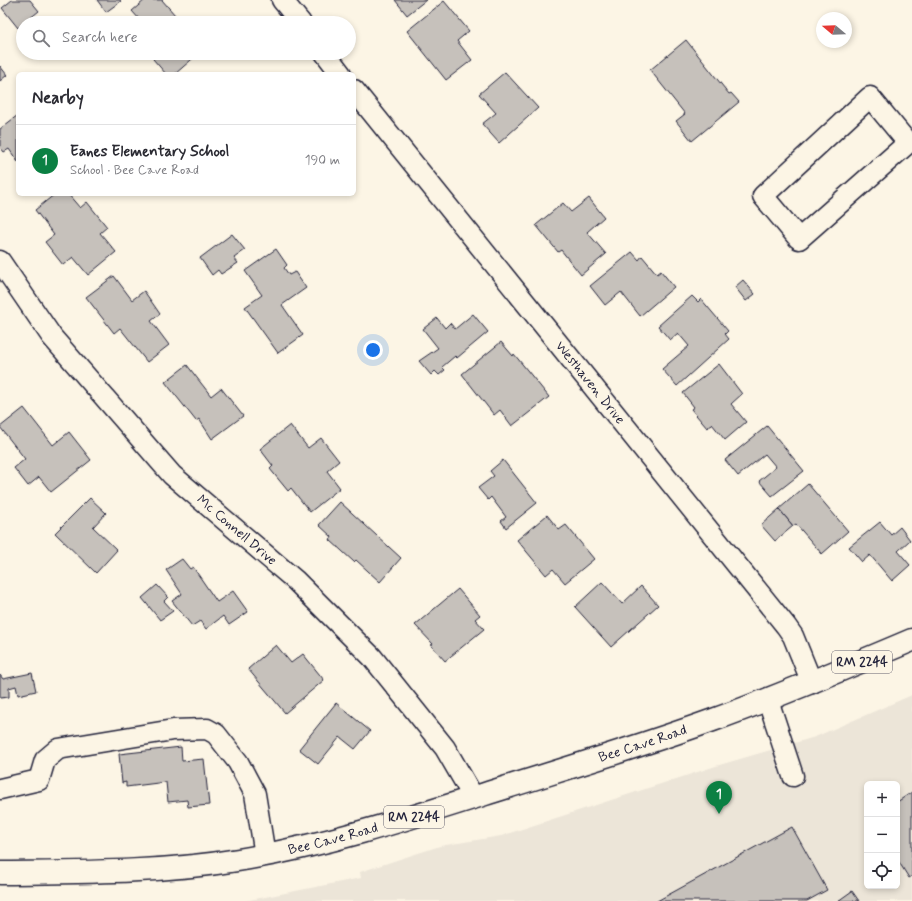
<!DOCTYPE html>
<meta charset="utf-8">
<style>
body{margin:0;font-family:Mynerve,sans-serif;background:#f2f2f3;color:#2b2b33}
.controls{position:absolute;right:12px;bottom:12px;display:grid;overflow:hidden;border-radius:6px;box-shadow:0 2px 6px #0003}
.controls button{width:36px;height:36px;display:grid;place-items:center;padding:0;border:0;border-bottom:1px solid #e1e1e2;background:#fff;color:#2b2b33;font:20px sans-serif}
.compass{position:absolute;left:816px;top:12px;width:36px;height:36px;border-radius:50%;background:#fff;box-shadow:0 2px 6px #0003;rotate:289deg}
.you{position:absolute;left:373px;top:350px;width:14px;height:14px;margin:-10px;border:3px solid #fff;border-radius:50%;background:#1a73e8;box-shadow:0 0 0 6px #1a73e833}
.badge{display:grid;place-items:center;width:26px;height:26px;border-radius:50%;background:#0b8043;color:#fff;font-size:13px;font-weight:700}
.pin{position:absolute;translate:-50% -33px;filter:drop-shadow(0 1px 2px #0008)}
.pin::after{content:'';position:absolute;top:21px;width:14px;height:12px;background:inherit;clip-path:polygon(0 0,100% 0,50% 100%)}
.list{margin:0;padding:0;list-style:none}
h2{display:flex;justify-content:space-between;align-items:center;height:52px;margin:0;padding:0 16px;font-size:17px}
h2 small{font-size:13px;font-weight:400;color:#7c7c81}
.list li{display:grid;grid-template-columns:26px 1fr auto;gap:12px;align-items:center;box-sizing:border-box;height:72px;padding:0 16px;border-top:1px solid #e1e1e2}
.list b{display:block;font-size:15px;white-space:nowrap}
.list p{margin:0;font-size:13px;white-space:nowrap;color:#7c7c81}
.list em{font-size:13px;font-style:normal;color:#7c7c81}
.icon{flex:none;width:22px;height:22px;fill:none;stroke:currentColor;stroke-width:2;stroke-linecap:round;stroke-linejoin:round}
.map{position:relative;flex:none;width:912px;height:901px;overflow:hidden}
.search{position:absolute;background:#fff;box-shadow:0 2px 6px #0003;left:16px;top:16px;width:340px;height:44px;display:flex;align-items:center;gap:10px;box-sizing:border-box;padding:0 14px;border-radius:22px;color:#7c7c81;font-size:15px}
.panel{position:absolute;background:#fff;box-shadow:0 2px 6px #0003;left:16px;top:72px;width:340px;height:124px;border-radius:6px}
.map>svg:first-child{display:block}
</style>
<div class="map">
<svg width="912" height="901" viewBox="0 0 912 901">
<rect width="100%" height="100%" fill="#fcf5e5"/>
<filter id="ink" filterUnits="userSpaceOnUse"><feTurbulence type="fractalNoise" baseFrequency=".025" numOctaves="2"/><feDisplacementMap in="SourceGraphic" scale="8" xChannelSelector="R" yChannelSelector="G"/><feConvolveMatrix kernelMatrix="1 2 1 2 8 2 1 2 1" color-interpolation-filters="sRGB"/></filter>
<g filter="url(#ink)">
<path fill="#ece5d8" fill-rule="evenodd" d="M912 695V901H245L361 878 360 872 440 846 501 836 716 766 815 737ZM867 784H897V886H867Z"/>
<g fill="#c6c1bb" stroke="#22223b">
<polygon points="12,0 30,0 39,11 18,28 2,8"/>
<polygon points="97,0 120,0 121,1 106,12"/>
<polygon points="145,0 162,0 182,23 136,23 140,20 132,11"/>
<polygon points="395,0 426,0 407,15"/>
<polygon points="444,1 469,31 457,41 472,60 446,80 407,31"/>
<polygon points="686,40 729,94 731,93 739,102 692,141 676,121 685,114 650,70"/>
<polygon points="160,53 199,53 175,74 166,74 153,59"/>
<polygon points="0,66 7,75 0,81"/>
<polygon points="505,72 538,108 499,143 482,124 496,113 479,94"/>
<polygon points="18,115 18,162 9,149 4,152 0,147 0,129"/>
<polygon points="55,194 68,194 80,208 87,202 107,227 100,233 116,252 88,275 73,257 63,265 45,242 54,235 35,210"/>
<polygon points="589,198 604,217 587,232 606,254 581,275 561,250 558,252 536,225 563,203 571,212"/>
<polygon points="232,234 245,250 234,258 238,263 221,274 218,270 212,275 200,258"/>
<polygon points="276,249 287,265 284,268 289,275 295,272 306,288 282,305 303,335 278,353 245,307 262,295 245,271"/>
<polygon points="632,252 639,260 642,256 657,274 661,271 674,287 640,316 621,292 605,305 590,286"/>
<polygon points="114,276 132,300 144,291 160,314 151,321 169,345 147,362 120,328 114,333 86,297"/>
<polygon points="743,280 755,294 746,301 735,287"/>
<polygon points="692,296 698,302 701,299 728,331 725,334 729,339 677,386 662,369 689,346 678,333 670,340 658,326"/>
<polygon points="473,314 488,332 457,358 455,356 442,367 445,370 439,375 435,371 431,375 419,361 438,348 423,329 437,318 445,328 450,323 455,329"/>
<polygon points="501,342 513,356 514,354 549,397 512,426 500,410 494,415 462,374"/>
<polygon points="719,364 742,394 731,404 746,422 725,440 712,424 707,428 691,409 694,407 683,393"/>
<polygon points="187,365 211,396 221,388 243,416 212,439 199,419 196,421 165,382"/>
<polygon points="24,408 53,445 69,432 91,460 51,492 39,477 28,486 14,468 25,459 0,427"/>
<polygon points="290,425 308,448 321,438 339,461 327,471 340,488 310,512 291,488 288,491 270,469 273,466 260,449"/>
<polygon points="767,426 804,471 772,496 759,481 776,467 765,454 738,476 725,460"/>
<polygon points="503,460 537,503 506,528 501,521 506,517 491,497 488,500 478,488 494,476 490,471"/>
<polygon points="808,484 848,531 822,554 796,524 793,526 779,509"/>
<polygon points="90,498 106,513 93,527 117,550 96,573 55,533"/>
<polygon points="340,502 401,558 380,582 356,560 354,562 330,540 332,537 319,525"/>
<polygon points="779,509 793,526 775,541 761,525"/>
<polygon points="547,515 559,530 566,525 594,559 565,583 553,569 546,575 517,540"/>
<polygon points="880,522 891,535 900,527 910,540 898,551 910,565 892,581 870,555 862,562 849,547"/>
<polygon points="182,559 190,569 193,567 217,602 233,591 248,612 229,625 223,616 206,629 200,621 192,626 172,601 182,594 166,570"/>
<polygon points="602,582 622,604 641,586 658,605 611,647 575,607"/>
<polygon points="157,585 168,597 164,601 173,611 160,620 142,598"/>
<polygon points="458,589 480,615 475,619 484,629 445,661 431,645 433,644 415,625"/>
<polygon points="276,645 291,663 303,654 324,680 285,713 248,669"/>
<polygon points="32,673 36,691 18,695 16,686 9,688 9,697 0,698 0,675 3,679"/>
<polygon points="336,703 370,731 355,749 340,737 318,764 299,749"/>
<polygon points="181,747 182,761 204,759 209,805 188,807 187,800 168,802 166,782 126,787 126,782 122,783 119,754"/>
<polygon points="912,792 912,876 909,878 897,859 897,802"/>
<polygon points="792,827 827,890 807,901 657,901"/>
<polygon points="852,891 859,901 838,901"/>
</g>
<g fill="none" stroke-linecap="round" stroke-linejoin="round">
<defs>
<g id="minor">
<polyline points="282,0 301,23"/>
<polyline points="325,53 341,74"/>
<path id="s1" d="M354 90 786 626 793 636 812 683"/>
<polygon points="870,97 908,143 799,239 763,196"/>
<path id="s2" d="M0 261 52 337 172 475 295 580 372 657 445 748 474 798"/>
<polyline points="768,700 793,776"/>
<polyline points="0,789 39,780 45,760 58,749 173,730 207,729 216,734 238,762 255,794 265,855"/>
</g>
<g id="major">
<path id="s3" d="M0 873C79 872 159 873 238 860 329 845 416 816 504 788 574 766 644 745 713 720 780 696 846 668 912 640"/>
</g>
</defs>
<use href="#minor" stroke="#22223b" stroke-width="23"/>
<use href="#major" stroke="#22223b" stroke-width="25"/>
<use href="#minor" stroke="#fcf5e5" stroke-width="20"/>
<use href="#major" stroke="#fcf5e5" stroke-width="22"/>
</g>
</g>
<g text-anchor="middle" dominant-baseline="central" stroke-width="3.5" stroke-linejoin="round" paint-order="stroke">
<g fill="#fcf5e5" stroke="#63616e" stroke-width="1">
<rect x="832" y="651" width="60" height="22" rx="3"/>
<rect x="384" y="806" width="60" height="22" rx="3"/>
</g>
<g font-size="13" font-weight="bold" fill="#22223b">
<text x="862" y="662">RM 2244</text>
<text x="414" y="817">RM 2244</text>
</g>
<g font-size="14" fill="#22223b" stroke="#fcf5e5">
<text stroke="none"><textPath href="#s1" startOffset="376">Westhaven Drive</textPath></text>
<text stroke="none"><textPath href="#s2" startOffset="360">Mc Connell Drive</textPath></text>
<text stroke="none"><textPath href="#s3" startOffset="660">Bee Cave Road</textPath></text>
<text stroke="none"><textPath href="#s3" startOffset="336">Bee Cave Road</textPath></text>
</g>
</g>
</svg>
<div class="controls">
<button>+</button>
<button>−</button>
<button><svg class="icon" aria-label="locate" viewBox="0 0 24 24"><circle cx="12" cy="12" r="6"/><path d="M12 2v4M12 18v4M2 12h4M18 12h4"/></svg></button>
</div>
<svg class="compass" viewBox="-18 -18 36 36"><path d="M0-13l5 13h-10z" fill="#e53935"/><path d="M0 13l5-13h-10z" fill="#7c7c81"/></svg>
<div class="you"></div>
<div class="pin badge" style="left:719px;top:814px">1</div>
<div class="search"><svg class="icon" aria-label="search" viewBox="0 0 24 24"><circle cx="10" cy="10" r="6"/><path d="M15 15l6 6"/></svg>Search here</div>
<section class="panel">
<h2>Nearby<small></small></h2>
<ul class="list">
<li><span class="badge">1</span><div><b>Eanes Elementary School</b><p>School · Bee Cave Road</p></div><em>190 m</em></li>
</ul>
</section>
</div>
